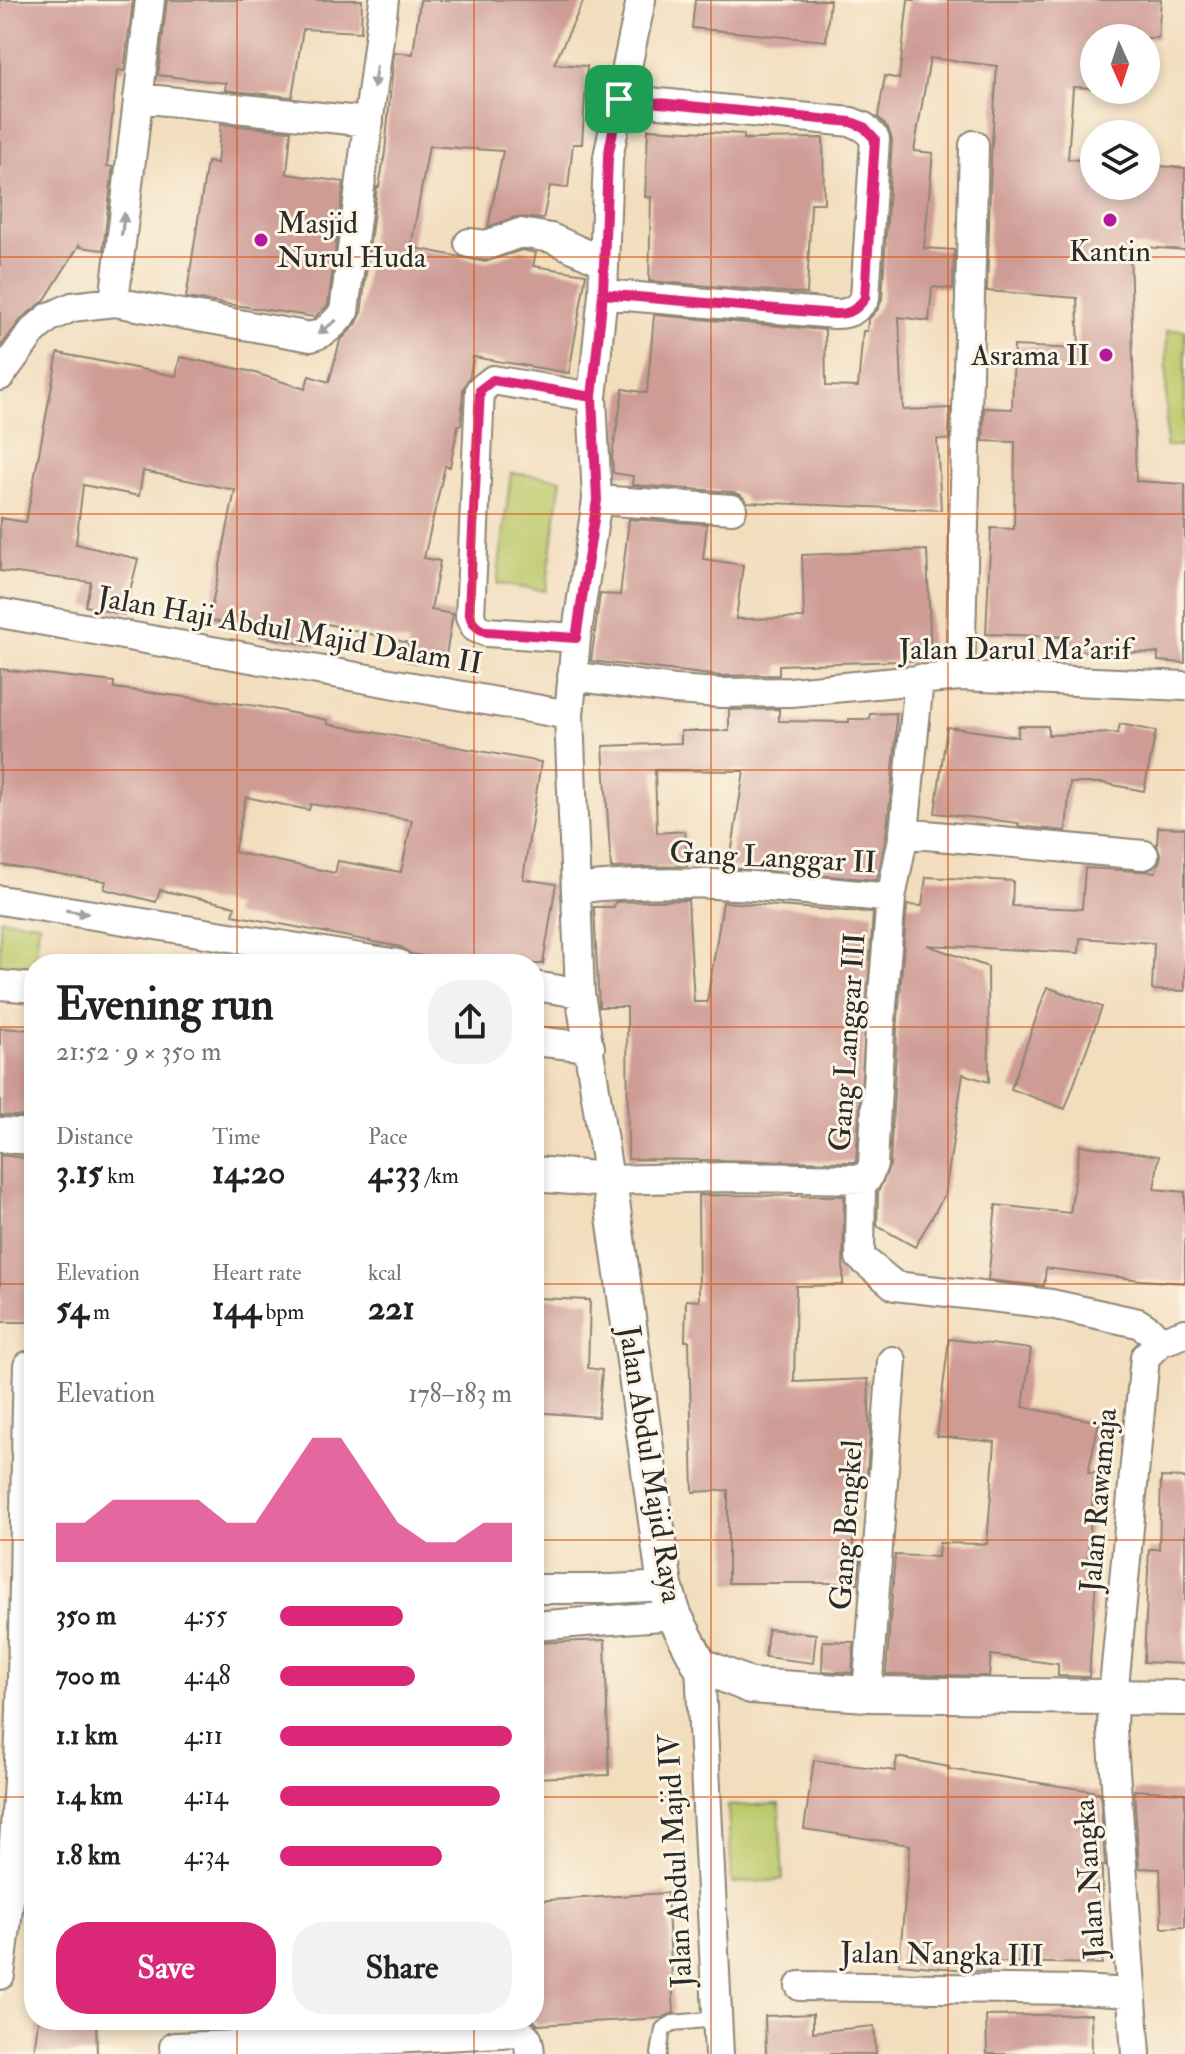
<!DOCTYPE html>
<html lang="en">
<head>
<meta charset="utf-8">
<style>
	body { margin:0; font-family:"IM FELL Double Pica",serif; background:#f2f2f2; color:#222; height:100vh; display:flex; flex-direction:column; font-size:30px; white-space:nowrap }
	* { box-sizing:border-box; margin:0 }
	p { font-size:26px; color:#767676 }
	.icon { flex:none; width:44px; height:44px; fill:none; stroke:currentColor; stroke-width:2; stroke-linecap:round; stroke-linejoin:round }
	.map { position:relative; flex:1; overflow:hidden }
	.panel { position:absolute; left:24px; top:954px; width:520px; height:1076px; display:flex; flex-direction:column; background:#fff; border-radius:32px; box-shadow:0 4px 12px #0003 }
	.panel>* { flex:none }
	.needle { width:52px; rotate:177deg }
	.buttons { position:absolute; left:1080px; top:24px; display:grid; gap:16px }
	.buttons a { display:grid; place-items:center; width:80px; height:80px; border-radius:50%; background:#fff; box-shadow:0 4px 12px #0003; font-size:40px }
	.pin { position:absolute; display:grid; place-items:center; width:68px; height:68px; color:#fff; margin:-34px; border-radius:16px; box-shadow:0 4px 12px #0006 }
	.round { display:grid; place-items:center; flex:none; width:84px; height:84px; border-radius:32px; background:#f2f2f2 }
	.headline { display:flex; align-items:center; justify-content:space-between; height:136px; padding:0 32px }
	h1 { font-size:44px; font-weight:800; line-height:60px }
	.stats { display:grid; grid-template-columns:repeat(3,1fr); gap:12px; height:136px; padding:8px 32px }
	.stats div { display:grid; align-content:center }
	.stats b { font-size:34px; font-weight:800 }
	.stats small { font-size:22px; font-weight:400 }
	.stats p { font-size:22px }
	.chart { height:224px; padding:16px 32px }
	.chart p { display:flex; justify-content:space-between }
	.chart svg { width:100%; height:144px; margin-top:8px; fill:#db2777; opacity:.7 }
	.button { display:flex; gap:16px; margin-top:auto; padding:16px 32px }
	.button a { flex:1; height:92px; border-radius:32px; background:#db2777; color:#fff; font-size:32px; font-weight:800; line-height:92px; text-align:center }
	.button a+a { background:#f2f2f2; color:#222 }
	ul { padding:0 32px; list-style:none; font-size:26px }
	li { display:grid; grid-template-columns:128px 96px 1fr; align-items:center; height:60px }
	li i { height:20px; border-radius:10px; background:#db2777 }
	.map>svg:first-child { display:block }
	.green { fill:#bbc96b; stroke:#737a4b; stroke-width:2 }
	.building { fill:#ce9b95; fill-rule:evenodd }
	.lines { fill:none; stroke-linecap:round; stroke-linejoin:round }
	.service-casing { stroke:#8e8474; stroke-width:18 }
	.minor-casing { stroke:#8e8474; stroke-width:32 }
	.tertiary-casing { stroke:#8e8474; stroke-width:38 }
	.service { stroke:#fff; stroke-width:14 }
	.minor { stroke:#fff; stroke-width:28 }
	.tertiary { stroke:#fff; stroke-width:34 }
	.oneway { fill:#a0a0a0 }
	.route-casing { stroke:#fff; stroke-width:16 }
	.route { stroke:#db2777; stroke-width:10 }
	.grid { fill:none; stroke:#d5540f; stroke-width:2; stroke-opacity:0.55 }
	.poi-dot { fill:#b5179e; stroke:#fcf5e5; stroke-width:3 }
	.labels { text-anchor:middle; stroke-width:6; stroke-linejoin:round; paint-order:stroke }
	.poi-label { font-size:30px; fill:#2b2b2b; stroke:#fcf5e5; text-anchor:start }
	.street-label { font-size:30px; fill:#2b2b2b; stroke:#fcf5e5 }
</style>
</head>
<body>
<div class="map">
<svg width="1185" height="2054" viewBox="0 0 1185 2054">
	<rect width="100%" height="100%" fill="#fcf5e5"/>
	<filter id="ink" filterUnits="userSpaceOnUse"><feTurbulence type="fractalNoise" baseFrequency=".0125" numOctaves="2"/><feDisplacementMap in="SourceGraphic" scale="16" xChannelSelector="R" yChannelSelector="G"/><feConvolveMatrix kernelMatrix="1 2 1 2 8 2 1 2 1" color-interpolation-filters="sRGB"/></filter>
	<filter id="wash" filterUnits="userSpaceOnUse"><feTurbulence type="fractalNoise" baseFrequency=".006" numOctaves="4" result="noise"/><feDisplacementMap in="SourceGraphic" scale="32" xChannelSelector="R" yChannelSelector="G"/><feGaussianBlur stdDeviation="1.8" result="paint"/><feColorMatrix in="noise" values="0 0 0 0 0 0 0 0 0 0 0 0 0 0 0 0 0 1.4 0 .05"/><feComposite in="paint" operator="in"/></filter>
	<g filter="url(#wash)">
		<rect width="100%" height="100%" fill="#f2ddbd"/>
		<!-- green -->
		<path class="green" d="M1167,330H1185V446H1166Z
			M511,473L561,479L546,591L497,584Z
			M0,919L39,923L34,976L0,973Z
			M779,1804L783,1880L732,1883L728,1806Z"/>
		<g id="blocks">
			<!-- building -->
			<path class="building" d="M0,0H133L124,71L117,70L107,166L113,167L103,250L79,247L80,244L44,301L22,318L0,347Z
				M167,0H362L361,32L303,29L292,97L225,90L226,83L158,75Z
				M420,0H584L554,64L587,66L582,144H573L568,188L550,186L543,219L515,217L488,227L503,151L429,146L411,247L485,262L522,250L536,253L533,266L586,274L569,373L473,357L470,376L463,389L461,425H458L450,467L445,466L424,558L440,561L431,610L453,614L444,667L405,661L409,643L323,623L318,647L260,636L261,631L209,620L235,490L143,471L139,496L83,485L76,544L138,559L124,615L85,606L91,582L0,571V518L26,522L58,353L176,376L180,357L249,371L305,389L309,376L329,382L340,341L357,323L361,314L377,187H379L385,152L394,52L413,54Z
				M695,0H830L826,41L692,28Z
				M908,0H1161L1158,38H1094V88L1073,87L1068,159L1094,161V186H1146V165L1185,168V250L1130,246L1136,481L1185,484V663L1158,661V653L1068,651V637L986,634L991,528L1014,529L1015,442L983,441L984,408L1012,409L1014,346L1079,349L1077,298L987,291L991,158L997,66L930,58L914,151L933,153L924,248L954,250L953,289L932,287L929,321L899,317L903,410L950,408L949,440L937,439L941,510L747,502L741,495L733,492L632,485L633,476L613,473L612,456L623,389L647,393L654,315L825,330L826,386L858,387L863,331H867L868,320L878,309L882,299L892,140L888,128L878,117L885,76L899,79Z
				M221,124L291,131L287,174L344,182L328,305L315,317L186,298L207,162L217,164Z
				M648,129L744,134V139L823,138L824,203H811L807,294L649,281L651,197H645Z
				M629,519L707,524L703,559L743,565L736,619L804,618L802,555L927,550L931,660L779,665V675L720,676L591,661L600,594L620,595Z
				M0,669L114,682V688L257,706L328,720L327,724L541,762L523,879L556,884L543,964H478L411,954L401,947L233,915L235,906L160,890L156,902L104,889L106,881L0,865ZM246,797L309,810L311,804L412,820L401,872L338,861L335,873L234,852Z
				M779,709V721L849,722V719H870V714L896,713V739L887,830L877,880L729,868L744,771L655,770L657,833L685,831L687,866L611,868L603,746L681,743V731H729V710Z
				M1120,724L1156,731L1144,791L1103,783H1070L1066,831L1018,826L1019,823L935,813L947,727L1018,737V726H1048V735L1118,733Z
				M1158,827L1185,828V991L1152,990L1154,943L1080,938L1079,953L927,945L988,967L989,1082L963,1074L945,1194L915,1247L877,1226L878,1192L890,1165L897,1031L907,905L922,906L926,877L1013,881L1012,906L1082,909L1085,868L1156,872L1161,856L1157,845Z
				M688,900L694,1002H707L723,902L873,913L856,1162L628,1159L627,1007H599L594,907H614L615,902Z
				M1047,987L1102,1007L1065,1109L1011,1089Z
				M0,1028L34,1030L28,1117L0,1115Z
				M1080,1145L1159,1156L1154,1189L1185,1192V1283L1141,1280L1046,1268L1044,1286L988,1280L996,1205L1070,1213Z
				M0,1155L34,1159V1322H0Z
				M698,1195L844,1196L843,1285L796,1286L794,1382L868,1379L870,1432L866,1486L854,1487L853,1552L861,1553L858,1583H728V1490L693,1492L689,1341H685L686,1300L699,1301Z
				M534,1298L590,1300L588,1368L602,1370L598,1417L534,1412Z
				M949,1339L1031,1349L1023,1407L1099,1422L1088,1473H1095L1087,1563L1097,1564L1089,1677L1058,1676V1664L991,1655L989,1676L886,1674L895,1555L938,1557L939,1543L987,1544L995,1442L937,1436Z
				M1161,1477L1185,1478V1664L1144,1662L1149,1549H1159Z
				M768,1629L816,1634L813,1663L765,1657Z
				M605,1640L609,1775L534,1778V1643Z
				M823,1641L854,1642L852,1673L822,1671Z
				M897,1757L949,1767L948,1769L1100,1792L1105,1866H1102V1964L990,1962L989,1972L899,1964L910,1845L804,1829L814,1760L895,1771Z
				M1134,1790L1185,1793V1927L1162,1928L1160,1869L1139,1868Z
				M667,1893L674,2013L662,2018L538,2025L534,2021V1901Z
				M813,2014V2032L874,2026L876,2054H766L765,2016Z
				M1091,2014L1092,2054H987L986,2016Z
				M38,2020H96L97,2054H34Z"/>
		</g>
	</g>
	<g filter="url(#ink)">
		<use href="#blocks" fill-opacity="0" stroke="#8e8474" stroke-width="2"/>
		<g class="lines">
			<defs>
				<path id="service" d="M659,2054L663,2029L673,2023L717,2019"/>
				<path id="minor" d="M641,0L608,157L603,294L592,397L597,500L576,638L569,715L580,993L609,1180L727,1177L867,1179L873,1164L880,1030L891,898
					M138,98L369,122
					M469,243L487,245L520,233L551,238L604,262
					M603,294L835,314C850,314 856,310 865,298L875,139L864,127L851,122L619,99
					M114,302L150,0
					M0,376L33,331L48,318L72,307L114,302L311,337C326,333 334,324 344,312L384,0
					M597,500L732,509
					M0,613L569,715
					M576,638L487,632L476,628L470,617L480,390L493,380L592,397
					M572,676L675,690L720,693L791,692L960,676L1185,686
					M960,676L974,145
					M904,833L1144,855
					M576,889C676,876 791,888 891,898L904,833L919,679
					M0,900L398,964
					M0,985L34,988
					M534,986L580,993
					M534,1041L590,1047
					M861,1180L860,1257L895,1286L1051,1304L1138,1323L1149,1330L1160,1342
					M534,1589H613L665,1586
					M534,1626L674,1615
					M700,1665L719,2054
					M867,1694L892,1361
					M0,1975C28,1774 22,1569 28,1366
					M800,1986L1078,1990L1131,1993
					M174,2047L339,2042L517,2032C529,2035 529,2042 530,2054
					M1136,2054L1112,1730L1113,1698L1145,1357L1160,1342L1185,1333"/>
				<path id="tertiary" d="M0,1135L34,1137
					M534,1174L609,1180L665,1586L674,1615L700,1665L751,1686L867,1694L1185,1698"/>
			</defs>
			<!-- service casing -->
			<use href="#service" class="service-casing"/>
			<!-- minor casing -->
			<use href="#minor" class="minor-casing"/>
			<!-- tertiary casing -->
			<use href="#tertiary" class="tertiary-casing"/>
			<!-- service -->
			<use href="#service" class="service"/>
			<!-- minor -->
			<use href="#minor" class="minor"/>
			<!-- tertiary -->
			<use href="#tertiary" class="tertiary"/>
		</g>
		<!-- one-way arrows -->
		<defs><path id="oneway-solid" d="M-6-.8H1V-3.2L6.5 0L1 3.2V.8H-6Z" transform="scale(2)"/></defs>
		<g class="oneway">
			<use href="#oneway-solid" transform="translate(375 77) rotate(97)"/>
			<use href="#oneway-solid" transform="translate(123 224) rotate(-83)"/>
			<use href="#oneway-solid" transform="translate(327 327) rotate(144)"/>
			<use href="#oneway-solid" transform="translate(77 912) rotate(9)"/>
		</g>
	</g>
	<g class="lines" filter="url(#ink)">
		<defs>
			<path id="route" d="M619,99L608,157L603,294L592,397L597,500L576,638L487,632C475,628 471,623 469,610L480,390L493,380L592,397L603,294L835,314C850,314 856,310 865,298L875,139L864,127L851,122L619,99"/>
		</defs>
		<!-- route casing -->
		<use href="#route" class="route-casing"/>
		<!-- route -->
		<use href="#route" class="route"/>
	</g>
	<!-- grid -->
	<path class="grid" d="M237,0V964M474,0V964M711,0V2054M948,0V2054M0,257H1185M0,514H1185M0,770H1185M0,1027H34M534,1027H1185M0,1284H34M534,1284H1185M0,1540H34M534,1540H1185M0,1797H34M534,1797H1185M237,2020V2054M474,2020V2054"/>
	<!-- markers -->
	<g class="poi-dot">
		<circle cx="1110" cy="220" r="8"/>
		<circle cx="261" cy="240" r="8"/>
		<circle cx="1106" cy="355" r="8"/>
	</g>
	<g class="labels">
		<!-- poi labels -->
		<g class="poi-label">
			<text x="277" y="233">Masjid<tspan x="277" dy="34">Nurul Huda</tspan></text>
			<text x="1110" y="261" text-anchor="middle">Kantin</text>
			<text x="1090" y="365" text-anchor="end">Asrama II</text>
		</g>
		<!-- street labels -->
		<g class="street-label">
			<text transform="translate(290 630) rotate(10)" y="10">Jalan Haji Abdul Majid Dalam II</text>
			<text x="1015" y="659">Jalan Darul Ma'arif</text>
			<text transform="translate(773 857) rotate(3)" y="10">Gang Langgar II</text>
			<text transform="translate(847 1042) rotate(-86)" y="10">Gang Langgar III</text>
			<text transform="translate(651 1464) rotate(81)" y="10">Jalan Abdul Majid Raya</text>
			<text transform="translate(1098 1500) rotate(-85)" y="10">Jalan Rawamaja</text>
			<text transform="translate(846 1525) rotate(-86)" y="10">Gang Bengkel</text>
			<text transform="translate(675 1861) rotate(-93)" y="10">Jalan Abdul Majid IV</text>
			<text transform="translate(1089 1879) rotate(-94)" y="10">Jalan Nangka</text>
			<text transform="translate(942 1954) rotate(1)" y="10">Jalan Nangka III</text>
		</g>
	</g>
</svg>
<div class="buttons">
<a><svg class="needle" viewBox="-14 -14 28 28"><path d="M0-13l5 13h-10z" fill="#e53935"/><path d="M0 13l5-13h-10z" fill="#767676"/></svg></a>
<a><svg class="icon" aria-label="layers" viewBox="0 0 24 24"><path d="M12 4l9 5-9 5-9-5zM3 14l9 5 9-5"/></svg></a>
</div>
<div class="pin" style="left:619px;top:99px;background:#1e9e55"><svg class="icon" aria-label="arrive" viewBox="0 0 24 24"><path d="M6 21V4h12l-3 4 3 4H6"/></svg></div>
<section class="panel">
<div class="headline"><div><h1>Evening run</h1><p>21:52 · 9 × 350 m</p></div><a class="round"><svg class="icon" aria-label="share" viewBox="0 0 24 24"><path d="M12 15V3M7 8l5-5 5 5M5 13v7h14v-7"/></svg></a></div>
<div class="stats">
<div><p>Distance</p><b>3.15<small> km</small></b></div>
<div><p>Time</p><b>14:20</b></div>
<div><p>Pace</p><b>4:33<small> /km</small></b></div>
</div>
<div class="stats">
<div><p>Elevation</p><b>54<small> m</small></b></div>
<div><p>Heart rate</p><b>144<small> bpm</small></b></div>
<div><p>kcal</p><b>221</b></div>
</div>
<div class="chart"><p><span>Elevation</span>178–183 m</p>
<svg viewBox="0 0 160 44" preserveAspectRatio="none"><path d="M0 44V32L10 32L20 25L30 25L40 25L50 25L60 32L70 32L80 19L90 6L100 6L110 19L120 32L130 38L140 38L150 32L160 32V44z"/></svg>
</div>
<ul>
<li><b>350 m</b>4:55<i style="width:53%"></i></li>
<li><b>700 m</b>4:48<i style="width:58%"></i></li>
<li><b>1.1 km</b>4:11<i style="width:100%"></i></li>
<li><b>1.4 km</b>4:14<i style="width:95%"></i></li>
<li><b>1.8 km</b>4:34<i style="width:70%"></i></li>
</ul>
<div class="button"><a>Save</a><a>Share</a></div>
</section>
</div>
</body>
</html>
